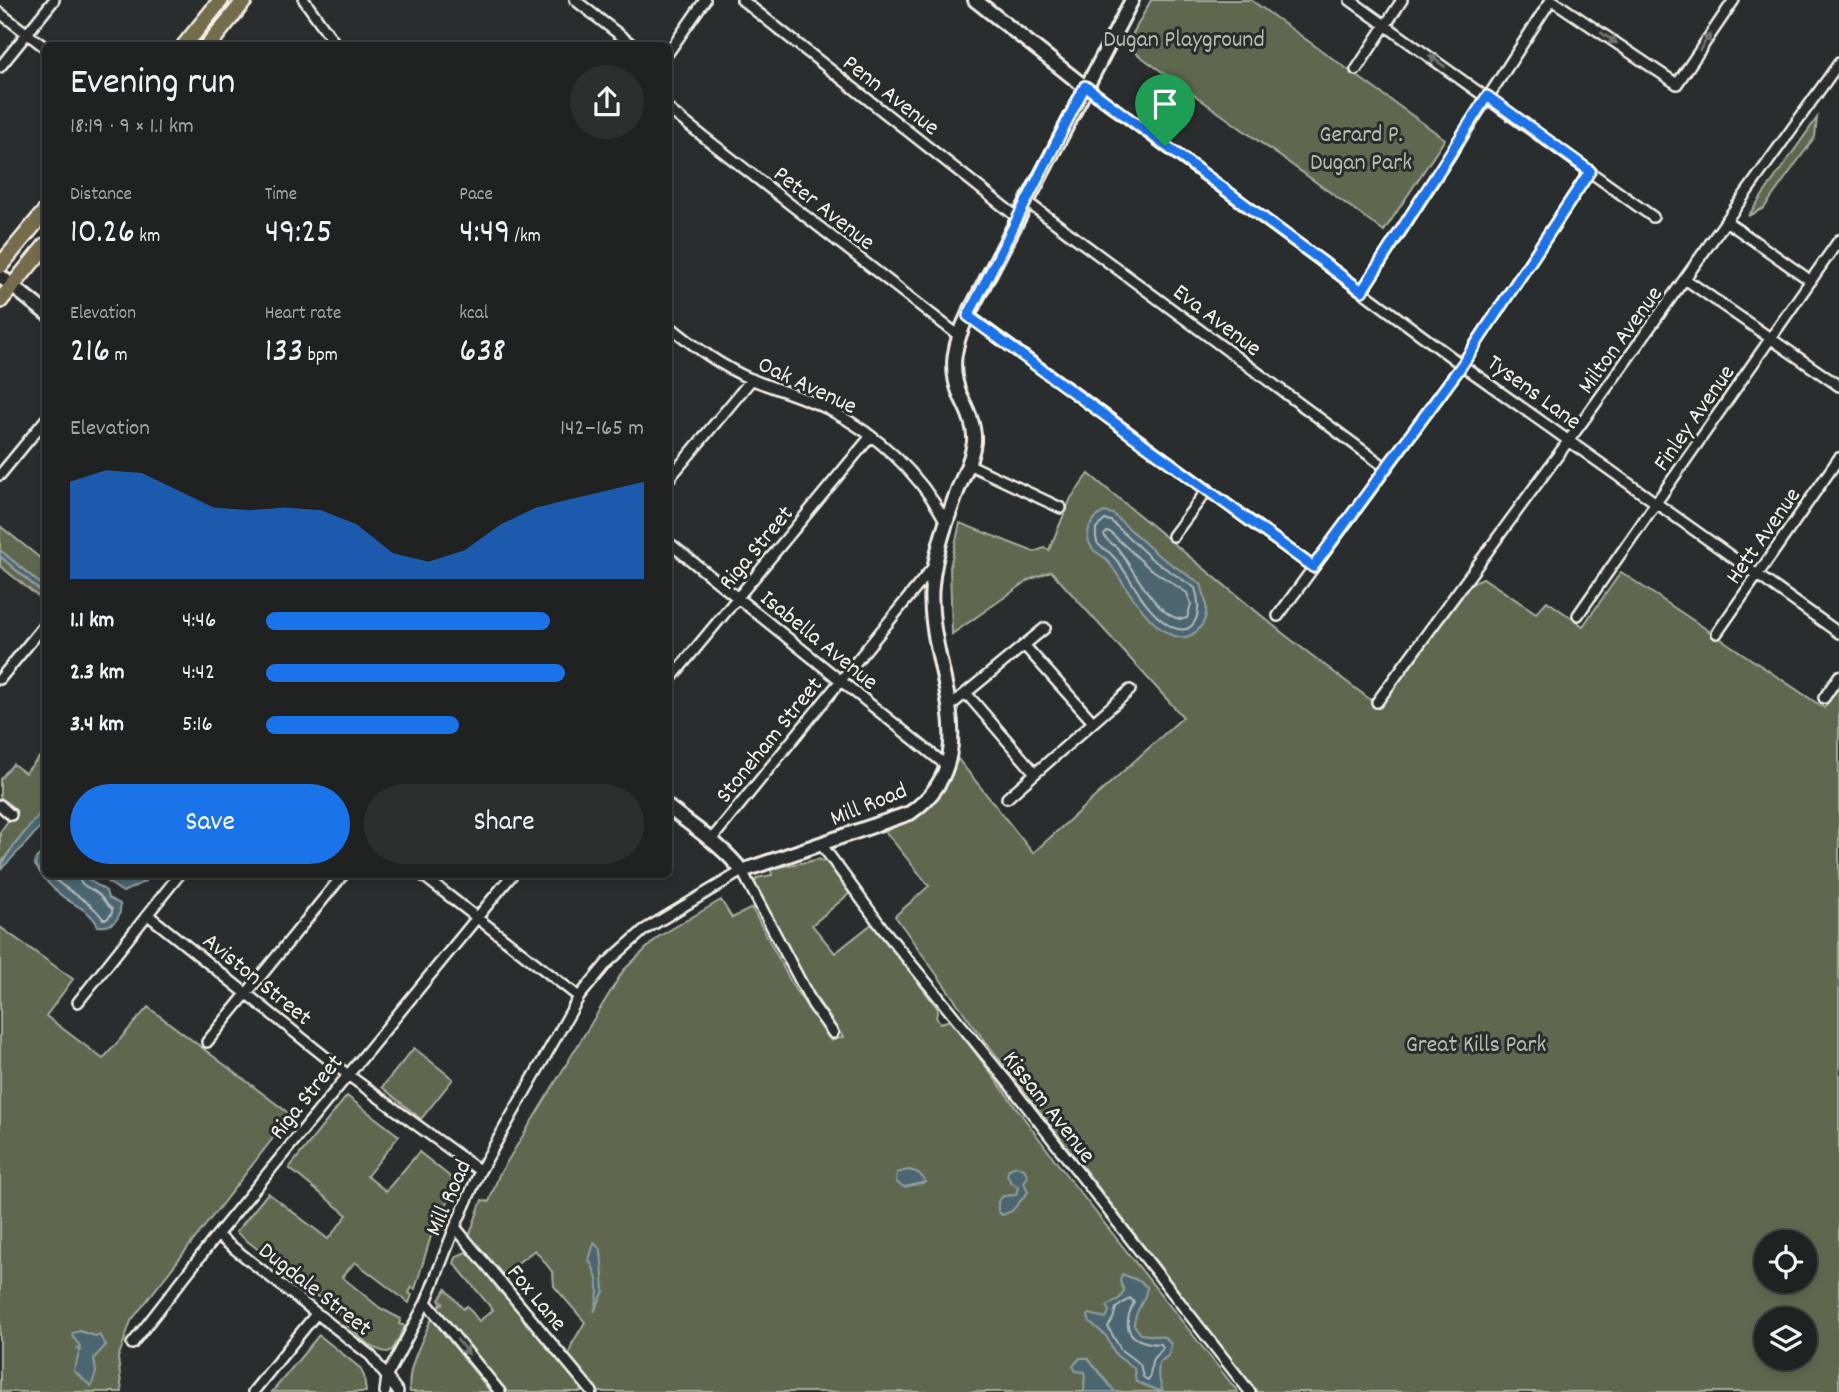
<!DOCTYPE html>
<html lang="en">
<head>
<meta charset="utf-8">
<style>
	body { margin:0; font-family:Dekko,sans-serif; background:#2d2f2f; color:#f1f3f6; height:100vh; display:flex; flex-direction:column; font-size:26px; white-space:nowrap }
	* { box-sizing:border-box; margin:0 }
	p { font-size:23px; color:#a2a4a5 }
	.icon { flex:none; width:38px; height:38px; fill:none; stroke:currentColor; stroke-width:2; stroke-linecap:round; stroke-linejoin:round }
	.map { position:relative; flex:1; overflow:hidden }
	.drawer { position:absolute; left:42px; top:42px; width:630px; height:836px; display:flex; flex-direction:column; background:#202222; border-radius:10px; box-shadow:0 4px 10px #0003,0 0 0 2px #3d3f40 }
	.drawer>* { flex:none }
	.controls { position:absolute; left:1754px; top:1230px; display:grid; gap:14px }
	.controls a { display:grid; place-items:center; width:63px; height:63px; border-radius:50%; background:#202222; box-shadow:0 4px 10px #0003,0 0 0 2px #3d3f40; font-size:35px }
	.pin { position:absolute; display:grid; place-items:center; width:60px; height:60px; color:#fff; margin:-72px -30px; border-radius:50% 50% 50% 0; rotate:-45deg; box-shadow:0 0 7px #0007 }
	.pin .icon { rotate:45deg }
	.round { display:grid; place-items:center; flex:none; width:74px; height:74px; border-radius:37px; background:#2d2f2f }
	.summary { display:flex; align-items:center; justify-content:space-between; height:119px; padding:0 28px }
	h1 { font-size:38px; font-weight:600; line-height:52px }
	.stats { display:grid; grid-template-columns:repeat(3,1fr); gap:10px; height:119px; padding:7px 28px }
	.stats div { display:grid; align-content:center }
	.stats b { font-size:35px; font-weight:600 }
	.stats small { font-size:19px; font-weight:400 }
	.stats p { font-size:19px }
	.chart { height:196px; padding:14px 28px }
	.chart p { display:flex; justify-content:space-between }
	.chart svg { width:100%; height:126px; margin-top:7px; fill:#1a73e8; opacity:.7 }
	.action { display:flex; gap:14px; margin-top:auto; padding:14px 28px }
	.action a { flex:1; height:80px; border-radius:42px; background:#1a73e8; color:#fff; font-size:28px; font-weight:600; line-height:80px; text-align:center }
	.action a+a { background:#2d2f2f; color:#f1f3f6 }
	ul { padding:0 28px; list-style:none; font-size:23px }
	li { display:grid; grid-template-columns:112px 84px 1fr; align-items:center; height:52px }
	li i { height:18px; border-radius:9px; background:#1a73e8 }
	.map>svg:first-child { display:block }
	.green { fill:#5e684f; stroke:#a9ac9c; stroke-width:2; fill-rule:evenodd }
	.water { fill:#4c6670; stroke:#8f9ea0; stroke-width:2 }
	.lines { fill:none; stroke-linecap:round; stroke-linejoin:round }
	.shore { stroke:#b1b9b8; stroke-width:2 }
	.street-casing { stroke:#f4f1e8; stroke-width:14 }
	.secondary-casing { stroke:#f4f1e8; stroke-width:18 }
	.primary-casing { stroke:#f4f1e8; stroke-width:19 }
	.street { stroke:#2a2d2e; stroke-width:9 }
	.secondary { stroke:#2a2d2e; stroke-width:12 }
	.primary { stroke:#746c4b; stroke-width:14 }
	.oneway { fill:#71726f }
	.route-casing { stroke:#fff; stroke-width:14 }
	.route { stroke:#1a73e8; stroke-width:9 }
	.labels { text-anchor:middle; stroke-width:6; stroke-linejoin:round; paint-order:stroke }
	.park-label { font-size:24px; fill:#b8baab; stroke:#2a2d2e }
	.street-label { font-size:24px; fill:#f4f1e8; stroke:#2a2d2e }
</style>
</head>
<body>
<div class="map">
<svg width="1839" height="1392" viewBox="0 0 1839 1392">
	<rect width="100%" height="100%" fill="#2a2d2e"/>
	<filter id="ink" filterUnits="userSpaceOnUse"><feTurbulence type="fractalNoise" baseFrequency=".0143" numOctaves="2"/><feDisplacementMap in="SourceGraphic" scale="14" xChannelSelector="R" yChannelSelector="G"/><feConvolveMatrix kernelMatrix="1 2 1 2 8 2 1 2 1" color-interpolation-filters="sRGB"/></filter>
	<g filter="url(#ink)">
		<!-- green -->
		<path class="green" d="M1151,0H1251L1445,139L1384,231L1126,46Z
			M1817,118L1815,137L1764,208L1748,216Z
			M1089,474L1285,635L1380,707L1472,583L1483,578L1536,613L1547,601L1583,626L1621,572L1824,708L1839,687V1392H1257L972,1024L895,916L929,886L885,831C933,814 936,803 958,759L1033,853L1183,717L1051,571L1029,580L952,634L950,567L960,523L1034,552L1044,548L1049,550L1071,498ZM1766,1242H1804V1281H1766ZM1766,1320H1804V1358H1766Z
			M0,526L45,562V588L0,550Z
			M0,556L45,595V602L0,566Z
			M45,751V807L0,864V832L16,810L0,797V779L13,764L25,773Z
			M818,859L828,863L850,893L812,925L835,953L873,923L938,1009L936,1017L940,1023L951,1020L1067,1176L1238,1392H597L568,1357L572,1344L585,1322L554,1286L553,1273L535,1250L500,1276L468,1239L482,1200L489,1202L499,1175L623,971L658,937L721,900L732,918L752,908L794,988L831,1041L843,1037L801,975L754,884L757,878L772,875L771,870C787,864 803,864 818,859Z
			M0,927L73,979L46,1016L103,1059L148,1007L291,1115L131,1321L118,1358L122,1392H0Z
			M414,1048L453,1079L421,1119L382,1087Z
			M347,1096L399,1136L367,1176L386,1191L419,1152L458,1183L432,1233L415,1289L412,1287L409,1293L412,1295L409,1303L355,1262L342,1277L380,1308L401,1319L399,1324L405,1326L393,1349L388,1352C371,1352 355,1331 342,1321L343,1317L236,1232L268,1193L328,1239L347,1215L289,1168Z
			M466,1252L477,1259L498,1290L518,1310L526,1324L537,1333L587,1392H506L438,1309L441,1303L444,1304L439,1300L446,1289L463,1309L467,1306L479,1321L493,1310L454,1263L457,1256Z
			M433,1320L491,1392H410C406,1368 422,1343 430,1321Z
			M319,1335L360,1368L364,1376L366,1392H272Z"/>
		<!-- water -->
		<path class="water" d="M1104,512L1113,514L1158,555L1201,584C1206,599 1211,617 1198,630C1168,660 1128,590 1115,571C1112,567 1109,562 1105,558C1101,554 1095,553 1092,548C1083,534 1090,519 1104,512Z
			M0,550L45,588V595L0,556Z
			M45,807C45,808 46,817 45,818C41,830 10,860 0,870C0,859 36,819 45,807Z
			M45,851L46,875H81L106,891L108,898L120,904C122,919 112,928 98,926C91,912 82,909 69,901C55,892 44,880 35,865L36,858Z
			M97,875H151L146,881L123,892Z
			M1016,1166L1024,1169L1028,1176L1024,1182L1028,1192L1012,1211L1002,1215L998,1211V1202L1003,1196L1016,1195L1018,1187L1011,1182L1007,1175L1009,1169Z
			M908,1170C917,1171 921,1174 926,1182L904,1187L896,1182L897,1173Z
			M594,1243L601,1250L604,1291L594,1312C600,1293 600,1278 589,1260Z
			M1122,1274L1139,1281L1147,1287C1146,1301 1134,1311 1134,1325L1141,1334L1165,1337L1171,1344L1169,1355L1159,1363L1158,1375L1163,1392L1136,1382L1134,1368L1116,1355L1106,1336L1090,1322L1088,1316L1090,1314L1106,1318L1109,1312L1107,1306L1120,1298L1124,1291L1120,1281Z
			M80,1331L95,1336L99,1335L106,1345L94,1358L96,1373L91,1386L74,1371L80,1350L77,1348L80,1346L72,1336L73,1333Z
			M1080,1358H1088L1115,1392H1084L1085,1372L1076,1371L1073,1366Z"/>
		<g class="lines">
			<!-- shore -->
			<path class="shore" d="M1105,520L1111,521L1153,560L1195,588C1204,613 1194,644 1164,622C1139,604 1132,575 1111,554C1107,550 1101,548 1098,544C1095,539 1096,533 1096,528Z
				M1107,532H1110L1148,567L1187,593L1191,604L1187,618C1162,627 1132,567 1119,550C1115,544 1107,543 1104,535Z
				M50,875C66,892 90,899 103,919H107L112,913V909C105,904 105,901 100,896C92,887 80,888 78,875
				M1130,1298L1134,1302C1120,1330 1130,1343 1161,1344L1163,1347C1161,1353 1156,1354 1153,1359C1150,1366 1152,1374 1148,1380L1143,1377L1140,1364L1121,1350L1108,1327L1113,1319L1116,1308Z"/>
			<defs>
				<path id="street" d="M304,0L337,46
					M575,0L634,46
					M742,0L1018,218
					M1350,0L1653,217
					M1552,0L1677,84L1734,0
					M0,13L46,48
					M668,53L705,0
					M0,67L54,0
					M1356,70L1402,0
					M1085,87L1462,365L1839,633
					M668,109L958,335
					M1027,202L1385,467
					M1726,221L1811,281
					M1685,279L1839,386
					M1362,291L1551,0
					M968,315L1313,567
					M668,325C695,347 722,367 753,380C778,390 804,397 828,409C878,435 919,473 946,522
					M968,464L1061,508
					M0,475L46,419
					M668,480L752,379
					M1173,536L1208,489
					M668,542L947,766
					M1578,615L1839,240
					M1278,616L1462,365L1590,171
					M1717,633L1839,458
					M1024,645L1093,722
					M0,679L46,623
					M668,682L871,436
					M966,693L1035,773
					M1824,698L1839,676
					M1377,702L1583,421L1839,63
					M950,706L1045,628
					M1007,798L1130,690
					M0,805L11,815
					M711,840L934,566
					M821,844L883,929L1010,1085L1250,1392
					M422,875L579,997
					M148,915L348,1075L480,1171
					M78,1002L179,875
					M207,1042L343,875
					M455,1227L592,1392
					M217,1235L371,1356L398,1392
					M426,1302L500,1392
					M132,1344L217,1235L512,875
					M253,1392L316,1314
					M385,1392L387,1376L426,1302L455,1227L480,1171L579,997L607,963L644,930L742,871L813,1005L833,1033"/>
				<path id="secondary" d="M975,0L1085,87
					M0,276L46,313
					M668,807C693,827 723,846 742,871L910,813C993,756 924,662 932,585C935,553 946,522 957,492C963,476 972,460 974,442C975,426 968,411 961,397C948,368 955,342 968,315L1132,0"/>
				<path id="primary" d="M184,46L221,0
					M208,46L245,0
					M0,266L46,210
					M0,301L46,245"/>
			</defs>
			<!-- street casing -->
			<use href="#street" class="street-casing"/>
			<!-- secondary casing -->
			<use href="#secondary" class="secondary-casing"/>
			<!-- primary casing -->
			<use href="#primary" class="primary-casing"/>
			<!-- street -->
			<use href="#street" class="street"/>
			<!-- secondary -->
			<use href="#secondary" class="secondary"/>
			<!-- primary -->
			<use href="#primary" class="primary"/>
		</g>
		<!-- one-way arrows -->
		<defs><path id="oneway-solid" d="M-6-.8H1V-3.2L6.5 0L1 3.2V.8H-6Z" transform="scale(1.75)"/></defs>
		<g class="oneway">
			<use href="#oneway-solid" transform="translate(1609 38) rotate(34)"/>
			<use href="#oneway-solid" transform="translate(1705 42) rotate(-56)"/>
			<use href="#oneway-solid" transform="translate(1437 61) rotate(-145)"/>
			<use href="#oneway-solid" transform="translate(463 1347) rotate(51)"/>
		</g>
	</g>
	<g class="lines" filter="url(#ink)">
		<defs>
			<path id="route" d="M1085,86L1362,291L1487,96L1590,171L1462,365L1313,567L968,316Z"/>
		</defs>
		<!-- route casing -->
		<use href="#route" class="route-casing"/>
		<!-- route -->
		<use href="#route" class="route"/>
	</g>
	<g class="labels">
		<!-- park labels -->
		<g class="park-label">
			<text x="1184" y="46">Dugan Playground</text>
			<text x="1361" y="141">Gerard P.<tspan x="1361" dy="28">Dugan Park</tspan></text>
			<text x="1476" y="1051">Great Kills Park</text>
		</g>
		<!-- street labels -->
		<g class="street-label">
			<text transform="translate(892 94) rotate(38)" y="8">Penn Avenue</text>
			<text transform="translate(825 207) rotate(38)" y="8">Peter Avenue</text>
			<text transform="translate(1218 319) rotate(37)" y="8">Eva Avenue</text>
			<text transform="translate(1619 339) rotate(-54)" y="8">Milton Avenue</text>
			<text transform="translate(808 384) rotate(25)" y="8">Oak Avenue</text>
			<text transform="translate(1535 391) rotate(36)" y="8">Tysens Lane</text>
			<text transform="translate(1693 417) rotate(-55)" y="8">Finley Avenue</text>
			<text transform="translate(1762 535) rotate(-55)" y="8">Hett Avenue</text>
			<text transform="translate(755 547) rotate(-50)" y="8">Riga Street</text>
			<text transform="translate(820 639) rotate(39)" y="8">Isabella Avenue</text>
			<text transform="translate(768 739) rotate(-51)" y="8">Stoneham Street</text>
			<text transform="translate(868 803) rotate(-22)" y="8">Mill Road</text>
			<text transform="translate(258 978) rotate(39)" y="8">Aviston Street</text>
			<text transform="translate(305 1096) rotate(-51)" y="8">Riga Street</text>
			<text transform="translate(1050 1106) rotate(52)" y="8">Kissam Avenue</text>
			<text transform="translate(447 1197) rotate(-66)" y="8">Mill Road</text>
			<text transform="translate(316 1288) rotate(38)" y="8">Dugdale Street</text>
			<text transform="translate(538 1297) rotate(50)" y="8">Fox Lane</text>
		</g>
	</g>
</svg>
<div class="controls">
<a><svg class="icon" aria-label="locate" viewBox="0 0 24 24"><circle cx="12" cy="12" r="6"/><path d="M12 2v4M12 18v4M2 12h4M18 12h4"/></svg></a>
<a><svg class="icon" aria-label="layers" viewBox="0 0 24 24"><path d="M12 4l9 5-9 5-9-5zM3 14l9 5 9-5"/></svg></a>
</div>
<div class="pin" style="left:1165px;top:146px;background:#1e9e55"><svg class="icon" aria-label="arrive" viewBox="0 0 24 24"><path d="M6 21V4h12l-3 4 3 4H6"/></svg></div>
<section class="drawer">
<div class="summary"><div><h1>Evening run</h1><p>18:19 · 9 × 1.1 km</p></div><a class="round"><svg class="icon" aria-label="share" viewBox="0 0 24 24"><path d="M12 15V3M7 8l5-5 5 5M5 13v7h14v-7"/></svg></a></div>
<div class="stats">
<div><p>Distance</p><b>10.26<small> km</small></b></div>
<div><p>Time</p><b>49:25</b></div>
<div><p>Pace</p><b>4:49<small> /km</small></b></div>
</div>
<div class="stats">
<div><p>Elevation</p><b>216<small> m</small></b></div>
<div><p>Heart rate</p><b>133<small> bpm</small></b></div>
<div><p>kcal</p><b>638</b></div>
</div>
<div class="chart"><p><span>Elevation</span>142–165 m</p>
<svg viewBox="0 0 160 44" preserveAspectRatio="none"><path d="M0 44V10L10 6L20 7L30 13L40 19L50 20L60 19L70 20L80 25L90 35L100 38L110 34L120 25L130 19L140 16L150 13L160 10V44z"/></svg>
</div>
<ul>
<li><b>1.1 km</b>4:46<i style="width:75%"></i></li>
<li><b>2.3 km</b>4:42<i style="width:79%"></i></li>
<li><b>3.4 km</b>5:16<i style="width:51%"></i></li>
</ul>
<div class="action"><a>Save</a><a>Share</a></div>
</section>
</div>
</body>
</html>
